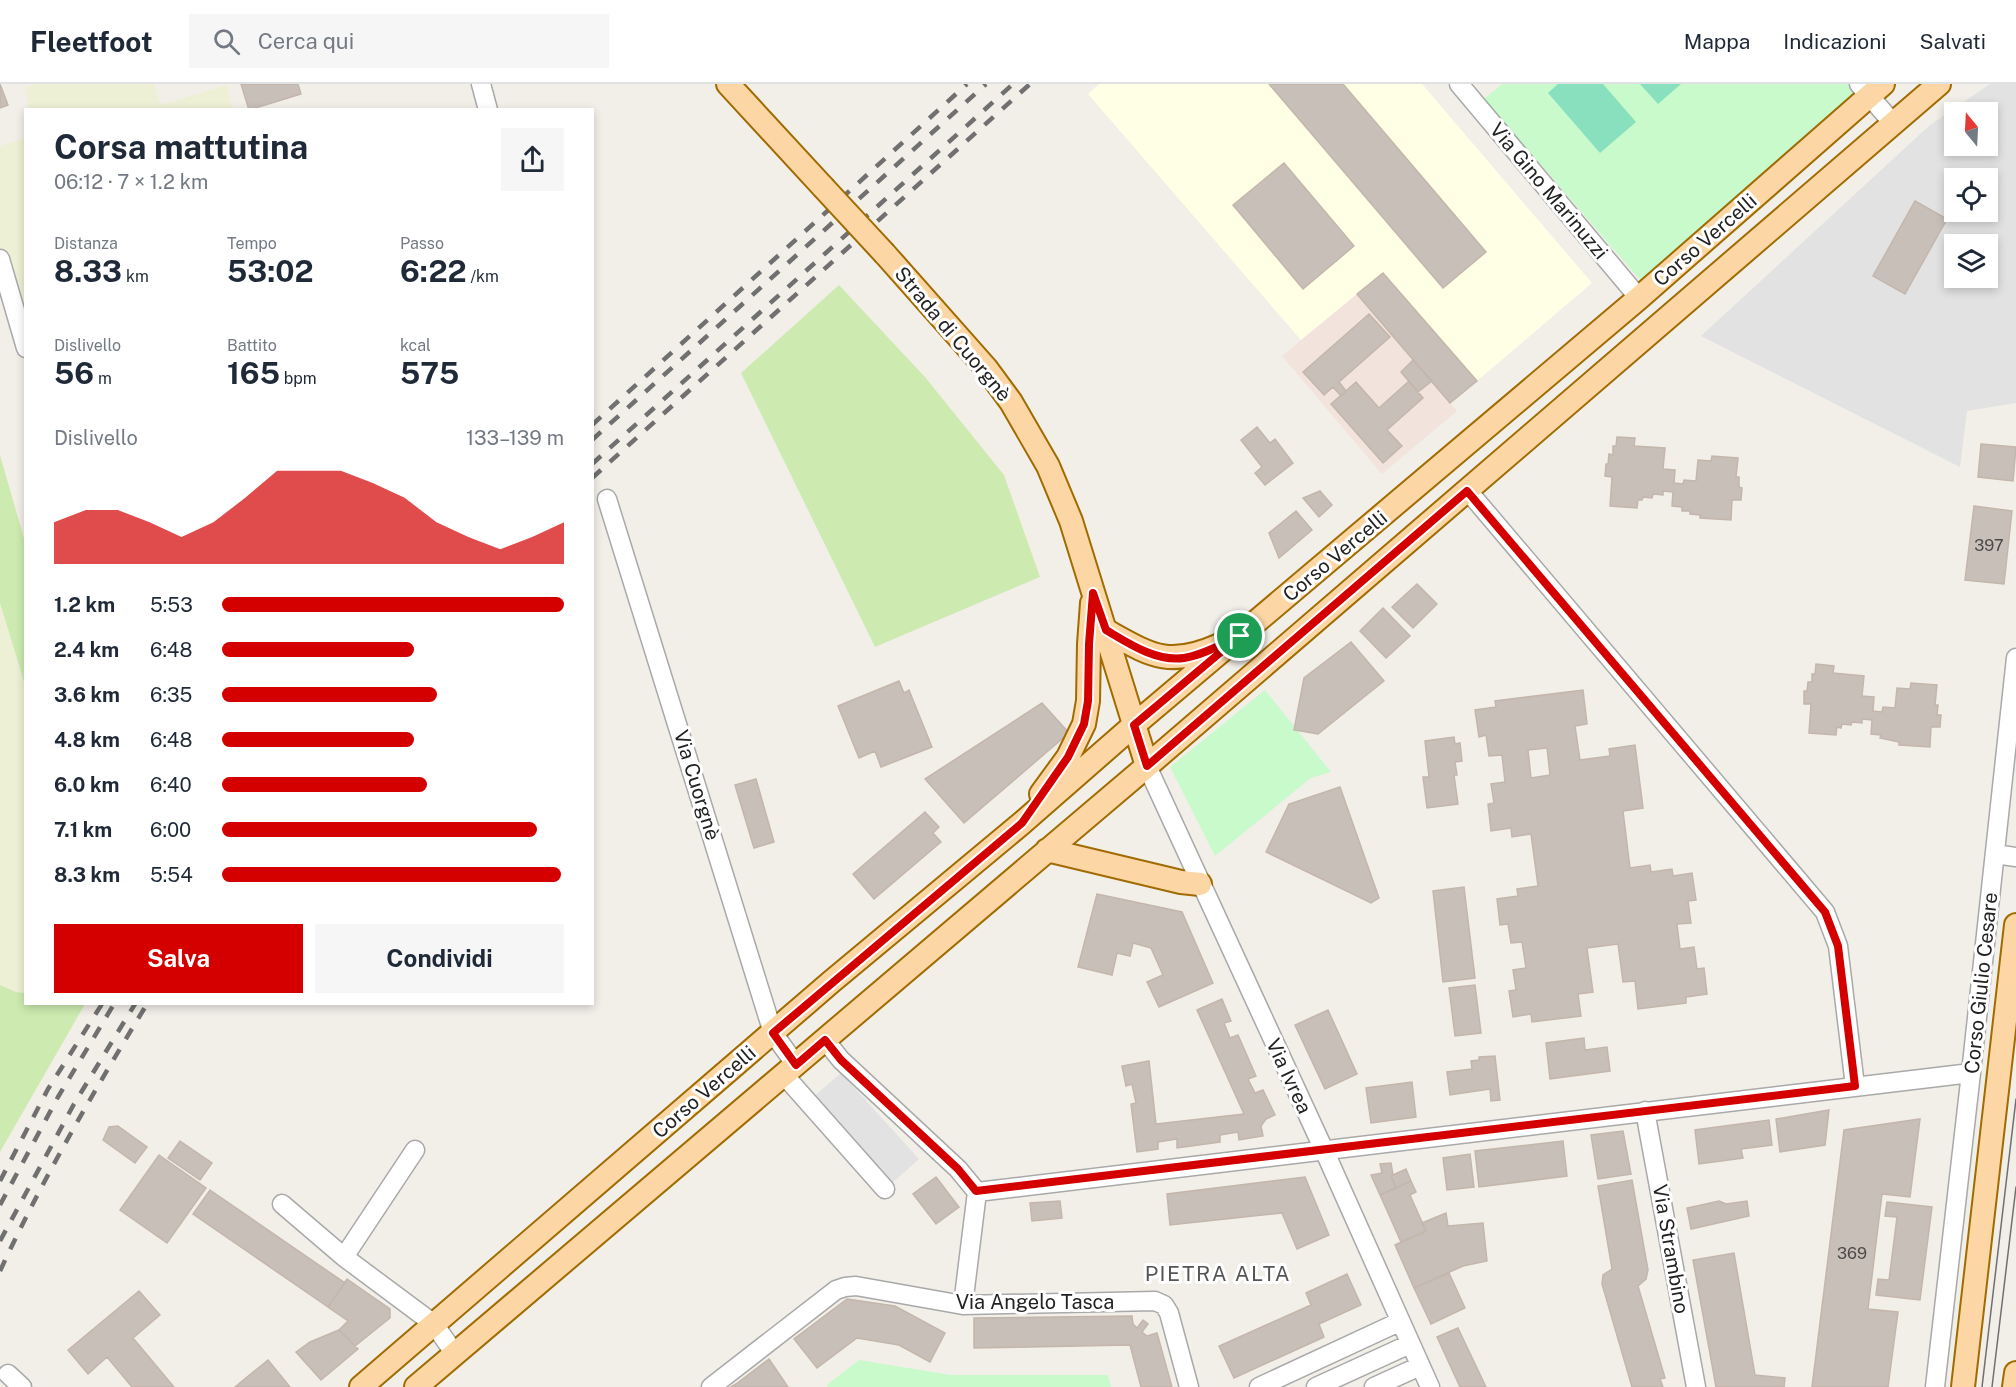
<!DOCTYPE html>
<html lang="it">
<head>
<meta charset="utf-8">
<style>
	body { margin:0; font-family:"Public Sans",sans-serif; background:#f6f6f7; color:#1f2937; height:100vh; display:flex; flex-direction:column; font-size:22px; white-space:nowrap }
	* { box-sizing:border-box; margin:0 }
	p { font-size:20px; color:#747a83 }
	.icon { flex:none; width:33px; height:33px; fill:none; stroke:currentColor; stroke-width:2; stroke-linecap:round; stroke-linejoin:round }
	.map { position:relative; flex:1; overflow:hidden }
	.drawer { position:absolute; left:24px; top:24px; width:570px; height:897px; display:flex; flex-direction:column; background:#fff; border-radius:0px; box-shadow:0 3px 9px #0003 }
	.drawer>* { flex:none }
	.needle { width:39px; rotate:342deg }
	.tools { position:absolute; left:1944px; top:18px; display:grid; gap:12px }
	.tools a { display:grid; place-items:center; width:54px; height:54px; border-radius:0px; background:#fff; box-shadow:0 3px 9px #0003; font-size:30px }
	.pin { position:absolute; display:grid; place-items:center; width:51px; height:51px; color:#fff; margin:-26px; border:3px solid #fff; border-radius:50%; box-shadow:0 2px 6px #0007 }
	.round { display:grid; place-items:center; flex:none; width:63px; height:63px; border-radius:0px; background:#f6f6f7 }
	.headline { display:flex; align-items:center; justify-content:space-between; height:102px; padding:0 30px }
	h1 { font-size:33px; font-weight:700; line-height:45px }
	.metrics { display:grid; grid-template-columns:repeat(3,1fr); gap:9px; height:102px; padding:6px 30px }
	.metrics div { display:grid; align-content:center }
	.metrics b { font-size:30px; font-weight:700 }
	.metrics small { font-size:16px; font-weight:400 }
	.metrics p { font-size:16px }
	.chart { height:168px; padding:12px 30px }
	.chart p { display:flex; justify-content:space-between }
	.chart svg { width:100%; height:108px; margin-top:6px; fill:#d40000; opacity:.7 }
	.primary-button { display:flex; gap:12px; margin-top:auto; padding:12px 30px }
	.primary-button a { flex:1; height:69px; border-radius:0px; background:#d40000; color:#fff; font-size:24px; font-weight:700; line-height:69px; text-align:center }
	.primary-button a+a { background:#f6f6f7; color:#1f2937 }
	ul { padding:0 30px; list-style:none; font-size:20px }
	li { display:grid; grid-template-columns:96px 72px 1fr; align-items:center; height:45px }
	li i { height:15px; border-radius:8px; background:#d40000 }
	header { display:flex; align-items:center; gap:36px; box-sizing:border-box; height:84px; padding:0 30px; background:#fff; border-bottom:2px solid #e0e1e3 }
	header strong { font-size:28px }
	nav { display:flex; gap:33px; margin-inline-start:auto; font-size:21px }
	.search { width:420px; height:54px; background:#f6f6f7; display:flex; align-items:center; gap:15px; box-sizing:border-box; padding:0 21px; border-radius:0px; color:#747a83; font-size:22px }
	.map>svg:first-child { display:block }
	.education { fill:#ffffe5 }
	.military { fill:#f3e3dd }
	.farmland { fill:#eef0d5 }
	.grass { fill:#cdebb0 }
	.park { fill:#c8facc }
	.pitch { fill:#88e0be }
	.parking { fill:#e2e2e2; fill-rule:evenodd }
	.building { fill:#c7bfb8; stroke:#c4b6ab; stroke-width:1.5; fill-rule:evenodd }
	.lines { fill:none; stroke-linecap:round; stroke-linejoin:round }
	.minor-casing { stroke:#a9a9a9; stroke-width:21 }
	.major-casing { stroke:#a06b00; stroke-width:26 }
	.minor { stroke:#fff; stroke-width:18 }
	.major { stroke:#fcd6a4; stroke-width:22 }
	.tram { stroke:#707070; stroke-width:1.5 }
	.rail { stroke:#707070; stroke-width:4.5; stroke-dasharray:12 12; stroke-linecap:butt }
	.major-bridge-casing { stroke:#a06b00; stroke-width:26; stroke-linecap:butt }
	.major-bridge { stroke:#fcd6a4; stroke-width:22 }
	.route-casing { stroke:#fff; stroke-width:12 }
	.route { stroke:#d40000; stroke-width:8 }
	.labels { text-anchor:middle; stroke-width:6; stroke-linejoin:round; paint-order:stroke }
	.number-label { font-size:16px; fill:#4b4948 }
	.street-label { font-size:20px; fill:#222; stroke:#fff }
	.neighbourhood-label { font-size:21px; letter-spacing:1.5px; fill:#555; stroke:#fff }
</style>
</head>
<body>
<header>
<strong>Fleetfoot</strong>
<div class="search"><svg class="icon" aria-label="search" viewBox="0 0 24 24"><circle cx="10" cy="10" r="6"/><path d="M15 15l6 6"/></svg>Cerca qui</div>
<nav><a>Mappa</a><a>Indicazioni</a><a>Salvati</a></nav>
</header>
<div class="map">
<svg width="2016" height="1303" viewBox="0 0 2016 1303">
	<rect width="100%" height="100%" fill="#f2efe9"/>
	<!-- education -->
	<path class="education" d="M1099,0H1422L1592,199L1477,297L1383,189L1301,256L1088,10Z"/>
	<!-- military -->
	<path class="military" d="M1357,210L1457,327L1382,390L1282,272Z"/>
	<!-- farmland -->
	<path class="farmland" d="M37,0H154L161,21L226,1L233,25H30L24,4Z
		M25,54V252L0,162V62Z
		M0,519L25,601V909L16,908L0,901Z"/>
	<!-- grass -->
	<path class="grass" d="M839,201L925,293L1004,391L1040,493L875,563L741,289Z
		M0,371L25,458V601L0,519Z
		M0,901L16,908L25,909L26,920H85L0,1068Z"/>
	<!-- park -->
	<path class="park" d="M1502,0H1850L1858,10L1641,197L1484,15Z
		M1265,606L1331,688L1311,694L1215,772L1170,683Z
		M859,1276L951,1291H1108L1111,1303H827L828,1300Z"/>
	<!-- pitch -->
	<path class="pitch" d="M1558,0H1603L1636,38L1600,69L1548,9Z
		M1640,0H1681L1658,20Z"/>
	<!-- parking -->
	<path class="parking" d="M1990,0H2016V319L1967,327L1960,383L1701,252L1930,41ZM1954,28H1988V62H1954ZM1954,94H1988V128H1954ZM1954,160H1988V194H1954Z
		M841,989L919,1075L889,1102L811,1015Z"/>
	<!-- building -->
	<path class="building" d="M0,0L8,21L0,24Z
		M241,0H298L301,10L249,26Z
		M1269,0H1343L1486,168L1443,204Z
		M1284,79L1354,162L1303,205L1233,121Z
		M1915,117L1947,135L1905,210L1873,192Z
		M1383,189L1477,297L1450,319L1357,210Z
		M1369,230L1390,253L1339,298L1346,307L1341,312L1333,303L1324,311L1303,288Z
		M1413,276L1432,297L1418,308L1401,288Z
		M1409,297L1423,314L1387,346L1402,362L1383,379L1331,320L1356,298L1379,324Z
		M1257,343L1270,359L1275,355L1293,379L1265,401L1255,389L1262,383L1241,356Z
		M1617,353L1635,354L1634,362L1665,364L1663,385L1675,386L1674,399L1683,400L1684,396L1696,397L1698,376L1711,377L1712,372L1738,374L1736,393H1739V403L1742,404L1741,416H1732L1731,436L1700,434V431L1690,430V427H1682V423L1672,422L1673,408L1663,407V411L1653,410L1652,414L1643,413L1642,416H1638L1637,424L1610,422L1612,393L1605,392L1606,380H1608L1609,370L1613,371V362H1616Z
		M1981,360L2016,363L2013,397L1978,393Z
		M1320,407L1332,421L1319,433L1303,414Z
		M1974,422L2012,427L2004,500L1965,496Z
		M1296,427L1312,446L1279,474L1269,449Z
		M1417,500L1437,520L1413,544L1392,523Z
		M1383,524L1410,552L1386,574L1360,547Z
		M1351,558L1384,597L1318,650L1294,646L1304,594Z
		M1816,580L1834,582L1833,589L1864,592L1862,612L1874,613L1873,627L1882,628L1883,623L1895,624L1897,604L1910,605L1911,599L1937,601L1935,621H1938L1937,631H1941L1940,643H1931L1930,663L1899,661V658L1880,654L1881,651L1871,650L1872,636L1862,635V639L1852,638L1851,641L1842,640L1841,644L1837,643L1836,651L1809,649L1811,620H1804V607H1807L1808,598H1812V590H1815Z
		M899,597L904,609L909,606L932,663L881,683L875,667L859,674L838,622Z
		M1583,606L1587,640L1575,642L1580,676L1610,672L1609,665L1635,661L1643,724L1623,727L1630,784L1650,781L1651,788L1672,785L1673,792L1692,789L1696,816L1688,817L1691,839L1677,840L1680,865L1694,863L1697,885L1704,884L1707,910L1686,913V919L1638,925L1635,897L1623,898L1618,860L1587,864L1593,908L1578,910L1581,932L1532,938L1531,930L1513,933L1509,907L1516,906L1513,886L1526,884L1522,858L1511,859L1508,840L1500,841L1497,815L1518,812L1517,805L1538,802L1531,750L1512,753L1511,744L1491,747L1488,720L1494,719L1491,700L1505,698L1502,671L1489,672L1486,651L1479,653L1475,626L1496,623L1495,617ZM1547,664L1550,691L1531,694L1528,666Z
		M1042,619L1069,649L964,739L925,695Z
		M1454,653L1455,660L1460,659L1462,677L1455,678L1457,691H1454L1458,720L1427,724L1423,693H1429L1425,657Z
		M756,695L774,758L754,764L735,701Z
		M1340,703L1379,814L1371,819L1266,768L1289,720Z
		M925,728L939,743L933,749L941,758L874,815L853,790Z
		M1464,803L1475,894L1443,898L1433,807Z
		M1097,810L1182,828L1213,899L1159,923L1147,898L1163,891L1151,864L1133,859L1130,872L1117,869L1112,891L1078,883Z
		M1475,901L1481,949L1455,952L1449,904Z
		M1222,915L1231,937L1224,939L1230,954L1238,951L1256,992L1248,995L1255,1009L1263,1006L1275,1031L1266,1035L1261,1042L1263,1052L1239,1056L1238,1048L1220,1051V1058L1177,1064V1055L1158,1058V1065L1137,1068L1131,1020L1136,1019L1132,1000L1126,1002L1122,982L1149,977L1156,1040L1244,1030L1197,926Z
		M1328,926L1357,990L1325,1005L1295,941Z
		M1584,954L1585,966L1607,963L1610,987L1550,995L1546,959Z
		M1495,972L1500,1016L1491,1017L1490,1005L1450,1011L1447,988L1472,985L1471,977L1479,976V973Z
		M1412,998L1416,1033L1371,1039L1366,1004Z
		M1829,1026L1825,1061L1780,1068L1776,1035Z
		M1920,1035L1910,1113L1882,1110L1868,1225L1898,1228L1888,1303H1812L1844,1046Z
		M1769,1036L1772,1061L1741,1065L1743,1074L1699,1080L1695,1046Z
		M118,1042L147,1063L135,1079L103,1056L109,1043Z
		M1623,1047L1631,1090L1598,1095L1591,1051Z
		M180,1057L212,1079L200,1096L168,1074Z
		M1563,1057L1567,1092L1479,1103L1475,1067Z
		M1470,1070L1474,1103L1447,1106L1443,1074Z
		M159,1071L206,1104L167,1159L120,1126Z
		M1391,1079L1393,1091L1391,1092L1396,1104L1380,1111L1371,1091L1382,1089L1380,1080Z
		M1406,1085L1411,1097L1396,1104L1391,1092Z
		M936,1093L959,1123L936,1140L913,1110Z
		M1305,1093L1329,1151L1297,1165L1282,1129L1170,1141L1167,1110Z
		M1632,1096L1648,1186L1646,1195L1638,1202L1665,1294L1660,1295L1663,1303H1632L1602,1200L1603,1191L1612,1185L1598,1102Z
		M1411,1097L1416,1108L1410,1111L1426,1147L1401,1158L1380,1111Z
		M210,1106L345,1199L328,1223L193,1130Z
		M1060,1117L1062,1134L1032,1137L1030,1119Z
		M1719,1117L1726,1120L1747,1117L1749,1132L1691,1145L1687,1124Z
		M1887,1118L1932,1123L1920,1216L1876,1211L1878,1195L1889,1196L1897,1133L1885,1132Z
		M1446,1129L1448,1142L1483,1139L1487,1177L1463,1182L1414,1204L1395,1161L1426,1147L1422,1139Z
		M1734,1169L1755,1291L1785,1294L1784,1303H1716L1693,1176Z
		M1449,1189L1465,1224L1431,1240L1414,1204Z
		M1347,1190L1361,1221L1319,1240L1324,1253L1234,1294L1219,1262L1311,1221L1306,1209Z
		M347,1195L390,1225V1234L355,1262L339,1246L348,1237L328,1223Z
		M139,1207L160,1231L133,1254L174,1303H132L107,1273L88,1290L68,1266Z
		M847,1215L895,1222L945,1249L930,1278L899,1261L857,1254L817,1284L794,1255Z
		M1132,1232L1133,1240L1137,1244L1143,1236L1148,1240L1142,1248L1147,1252L1157,1249L1172,1303H1141L1130,1261L974,1264V1234Z
		M1458,1244L1486,1303H1460L1437,1253Z
		M339,1246L358,1265L321,1296L296,1268L310,1258Z
		M769,1275L788,1303H731L736,1300Z
		M268,1276L290,1303H235Z"/>
	<g class="lines">
		<defs>
			<path id="minor" d="M481,0L488,26
				M1459,0L1639,214
				M1859,0L1892,38
				M0,175L26,264
				M1468,407L1825,828L1838,862L1855,1002
				M607,415L773,949L796,981
				M1147,682L1324,1066L1430,1303
				M1995,770L2016,773
				M825,956L841,976L958,1085L977,1108L1971,989
				M784,991L885,1105
				M1645,1027L1696,1303
				M282,1120L344,1173L434,1240L455,1270
				M344,1173L415,1066
				M963,1221L977,1108
				M8,1290L22,1303
				M711,1303L836,1206L845,1203L856,1202L963,1221L1155,1217L1164,1221L1169,1229L1189,1303
				M1259,1303L1399,1238
				M1316,1303L1410,1260
				M1374,1303L1420,1282
				M1935,1303L1971,989L2016,574"/>
			<path id="major" d="M728,0L823,103
				M885,170L986,284L1011,318L1048,382L1071,437L1147,682
				M1105,546C1152,572 1168,584 1220,561
				M1041,710L1068,673L1084,640L1088,617L1089,560L1092,519
				M1047,766L1181,798L1200,800
				M361,1303L831,898L1022,739L1134,641L1639,214L1883,0
				M416,1303L1147,682L1939,0
				M1963,1303L2016,841
				M2014,1303L2016,1289"/>
		</defs>
		<!-- minor casing -->
		<use href="#minor" class="minor-casing"/>
		<!-- major casing -->
		<use href="#major" class="major-casing"/>
		<!-- minor -->
		<use href="#minor" class="minor"/>
		<!-- major -->
		<use href="#major" class="major"/>
		<!-- tram -->
		<path class="tram" d="M1982,1303L2016,1015
			M1992,1303L2016,1103"/>
		<!-- rail -->
		<path class="rail" d="M592,341L967,0
			M592,356L986,0
			M592,380L1013,0
			M592,394L1030,0
			M0,1097L48,1005L102,920
			M0,1121L58,1013L114,920
			M0,1157L74,1020L135,920
			M0,1187C43,1094 94,1007 147,920"/>
		<defs>
			<path id="major-bridge" d="M823,103L885,170"/>
		</defs>
		<!-- major-bridge casing -->
		<use href="#major-bridge" class="major-bridge-casing"/>
		<!-- major-bridge -->
		<use href="#major-bridge" class="major-bridge"/>
	</g>
	<g class="lines">
		<defs>
			<path id="route" d="M1467,407L1825,828L1838,862L1855,1002L976,1107L958,1085L841,976L825,956L796,981L773,949L1022,739L1068,673L1084,640L1088,617L1089,560L1093,509L1106,546C1128,559 1156,578 1184,574C1203,571 1222,560 1240,552L1134,641L1147,682Z"/>
		</defs>
		<!-- route casing -->
		<use href="#route" class="route-casing"/>
		<!-- route -->
		<use href="#route" class="route"/>
	</g>
	<g class="labels">
		<!-- number labels -->
		<g class="number-label">
			<text x="1989" y="467">397</text>
			<text x="1852" y="1175">369</text>
		</g>
		<!-- street labels -->
		<g class="street-label">
			<text transform="translate(1549 107) rotate(50)" y="7">Via Gino Marinuzzi</text>
			<text transform="translate(1705 156) rotate(-41)" y="7">Corso Vercelli</text>
			<text transform="translate(953 250) rotate(50)" y="7">Strada di Cuorgnè</text>
			<text transform="translate(1335 472) rotate(-40)" y="7">Corso Vercelli</text>
			<text transform="translate(697 701) rotate(73)" y="7">Via Cuorgnè</text>
			<text transform="translate(1981 899) rotate(-84)" y="7">Corso Giulio Cesare</text>
			<text transform="translate(1289 992) rotate(65)" y="7">Via Ivrea</text>
			<text transform="translate(704 1008) rotate(-41)" y="7">Corso Vercelli</text>
			<text transform="translate(1671 1165) rotate(80)" y="7">Via Strambino</text>
			<text x="1035" y="1225">Via Angelo Tasca</text>
		</g>
		<!-- neighbourhood labels -->
		<g class="neighbourhood-label">
			<text x="1218" y="1197">PIETRA ALTA</text>
		</g>
	</g>
</svg>
<div class="tools">
<a><svg class="needle" viewBox="-14 -14 28 28"><path d="M0-13l5 13h-10z" fill="#e53935"/><path d="M0 13l5-13h-10z" fill="#747a83"/></svg></a>
<a><svg class="icon" aria-label="locate" viewBox="0 0 24 24"><circle cx="12" cy="12" r="6"/><path d="M12 2v4M12 18v4M2 12h4M18 12h4"/></svg></a>
<a><svg class="icon" aria-label="layers" viewBox="0 0 24 24"><path d="M12 4l9 5-9 5-9-5zM3 14l9 5 9-5"/></svg></a>
</div>
<div class="pin" style="left:1240px;top:552px;background:#1e9e55"><svg class="icon" aria-label="arrive" viewBox="0 0 24 24"><path d="M6 21V4h12l-3 4 3 4H6"/></svg></div>
<section class="drawer">
<div class="headline"><div><h1>Corsa mattutina</h1><p>06:12 · 7 × 1.2 km</p></div><a class="round"><svg class="icon" aria-label="share" viewBox="0 0 24 24"><path d="M12 15V3M7 8l5-5 5 5M5 13v7h14v-7"/></svg></a></div>
<div class="metrics">
<div><p>Distanza</p><b>8.33<small> km</small></b></div>
<div><p>Tempo</p><b>53:02</b></div>
<div><p>Passo</p><b>6:22<small> /km</small></b></div>
</div>
<div class="metrics">
<div><p>Dislivello</p><b>56<small> m</small></b></div>
<div><p>Battito</p><b>165<small> bpm</small></b></div>
<div><p>kcal</p><b>575</b></div>
</div>
<div class="chart"><p><span>Dislivello</span>133–139 m</p>
<svg viewBox="0 0 160 44" preserveAspectRatio="none"><path d="M0 44V27L10 22L20 22L30 27L40 33L50 27L60 17L70 6L80 6L90 6L100 11L110 17L120 27L130 33L140 38L150 33L160 27V44z"/></svg>
</div>
<ul>
<li><b>1.2 km</b>5:53<i style="width:100%"></i></li>
<li><b>2.4 km</b>6:48<i style="width:56%"></i></li>
<li><b>3.6 km</b>6:35<i style="width:63%"></i></li>
<li><b>4.8 km</b>6:48<i style="width:56%"></i></li>
<li><b>6.0 km</b>6:40<i style="width:60%"></i></li>
<li><b>7.1 km</b>6:00<i style="width:92%"></i></li>
<li><b>8.3 km</b>5:54<i style="width:99%"></i></li>
</ul>
<div class="primary-button"><a>Salva</a><a>Condividi</a></div>
</section>
</div>
</body>
</html>
